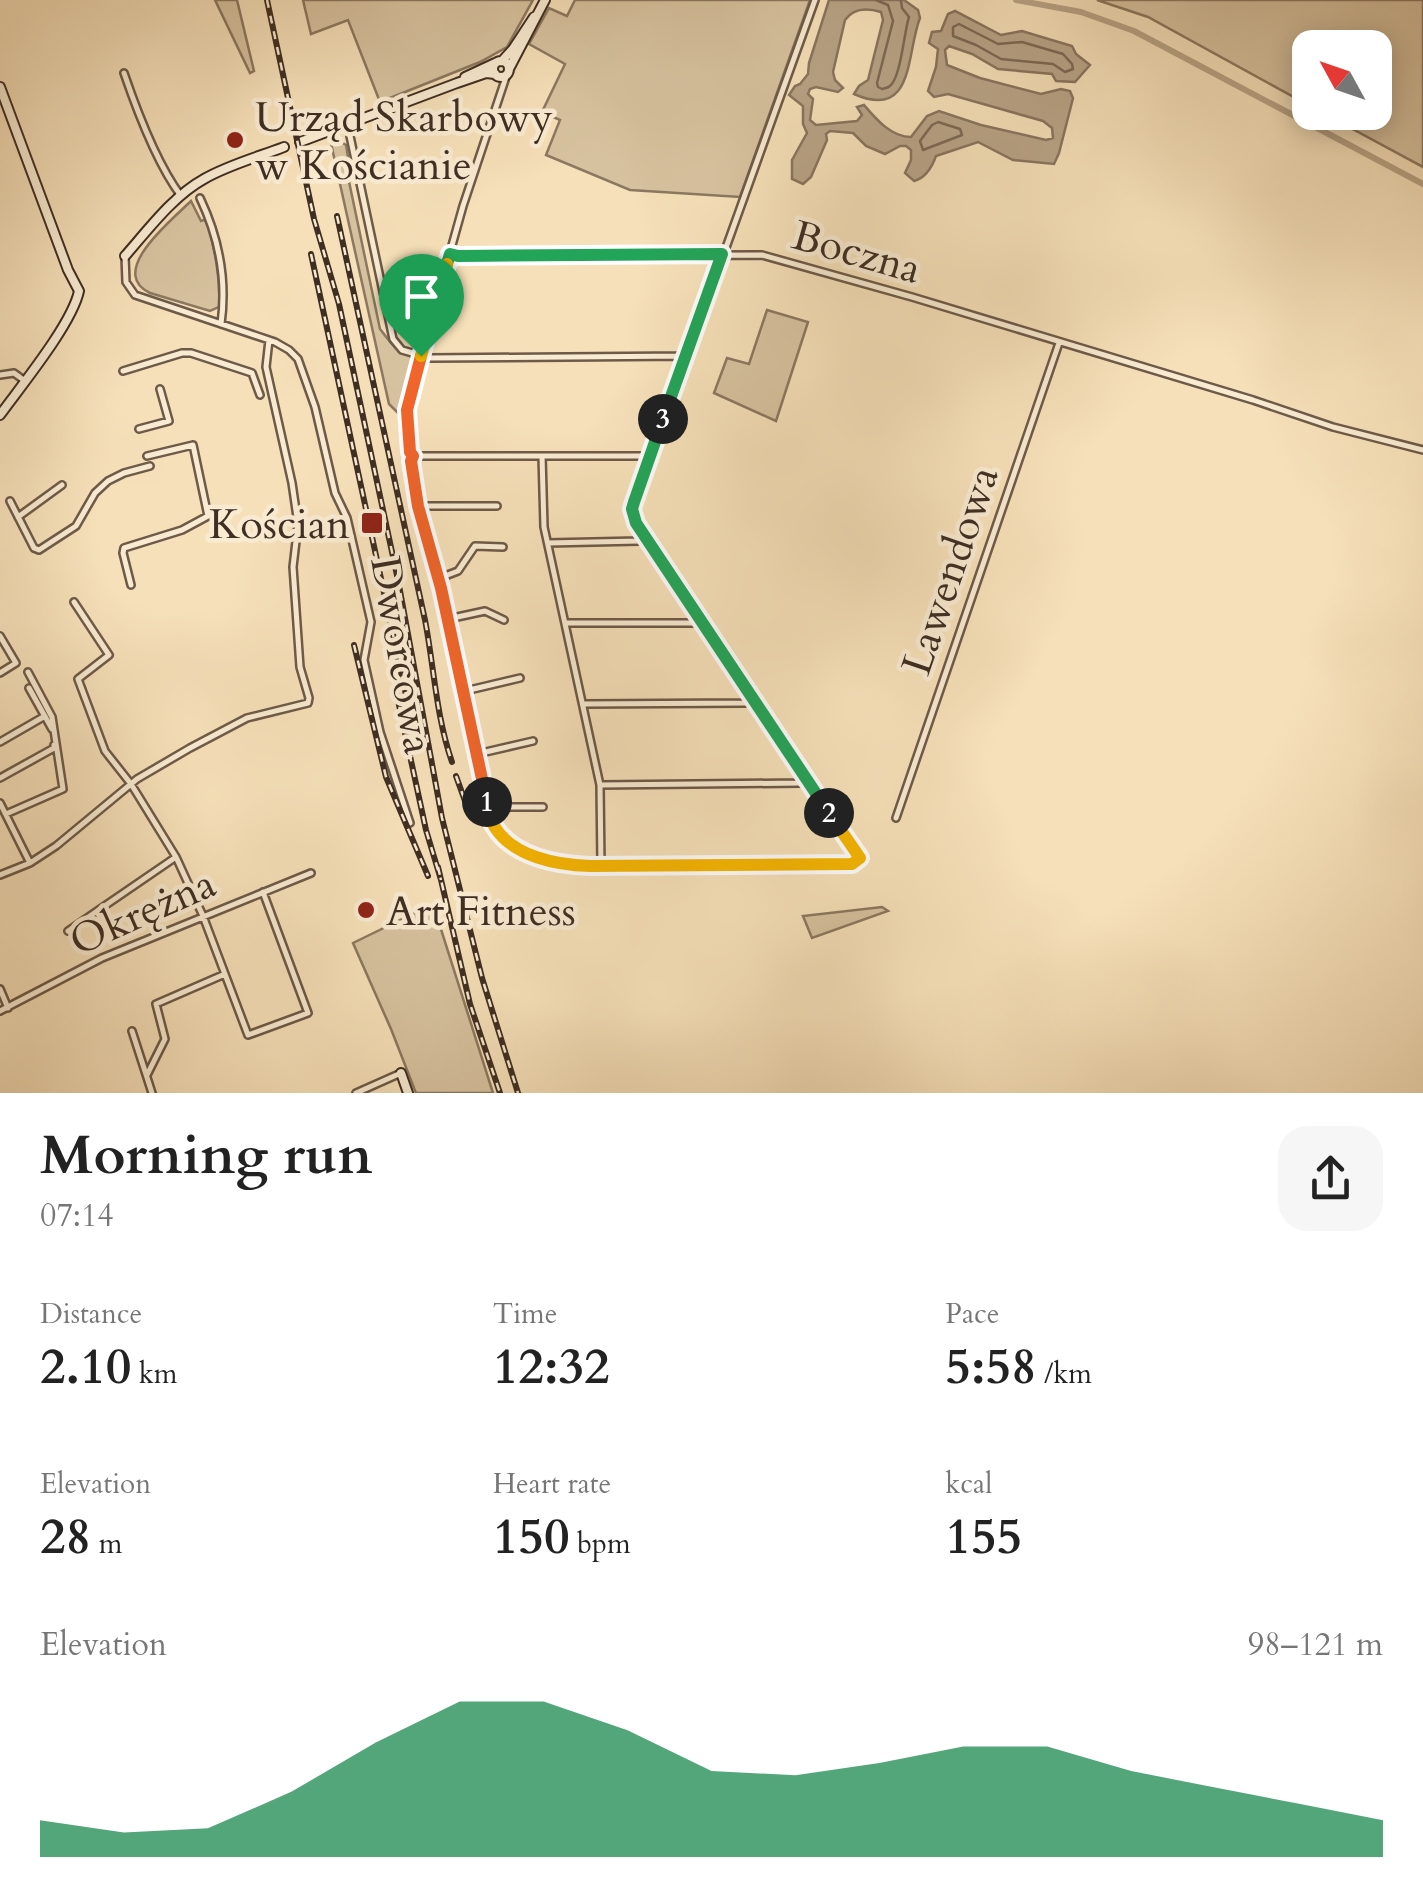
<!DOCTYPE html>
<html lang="en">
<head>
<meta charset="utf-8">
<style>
	body { margin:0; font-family:Cardo,serif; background:#f6f6f6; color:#222; height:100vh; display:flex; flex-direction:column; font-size:38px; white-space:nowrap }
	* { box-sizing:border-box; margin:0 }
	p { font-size:32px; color:#767676 }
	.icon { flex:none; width:55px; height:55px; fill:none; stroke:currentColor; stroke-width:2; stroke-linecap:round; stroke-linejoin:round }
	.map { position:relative; height:1093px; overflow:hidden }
	.side { display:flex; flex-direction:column; background:#fff; flex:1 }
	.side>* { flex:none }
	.needle { width:65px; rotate:310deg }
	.buttons { position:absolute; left:1292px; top:30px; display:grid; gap:20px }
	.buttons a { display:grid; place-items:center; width:100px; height:100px; border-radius:20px; background:#fff; box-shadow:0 5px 25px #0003; font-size:50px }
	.pin { position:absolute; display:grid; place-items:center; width:85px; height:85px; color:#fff; margin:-102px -42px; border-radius:50% 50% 50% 0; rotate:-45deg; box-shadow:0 0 10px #0007 }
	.pin .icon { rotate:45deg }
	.km { position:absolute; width:50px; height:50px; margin:-25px; border-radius:50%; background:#222; color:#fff; font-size:28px; line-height:50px; text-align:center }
	.round { display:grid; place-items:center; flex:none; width:105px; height:105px; border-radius:30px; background:#f6f6f6 }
	.overview { display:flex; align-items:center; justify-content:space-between; height:170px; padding:0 40px }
	h1 { font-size:55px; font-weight:800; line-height:75px }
	.figures { display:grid; grid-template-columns:repeat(3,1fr); gap:15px; height:170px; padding:10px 40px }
	.figures div { display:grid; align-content:center }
	.figures b { font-size:50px; font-weight:800 }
	.figures small { font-size:28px; font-weight:400 }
	.figures p { font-size:28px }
	.chart { height:280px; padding:20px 40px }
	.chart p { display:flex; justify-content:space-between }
	.chart svg { width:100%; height:180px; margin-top:10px; fill:#0b8043; opacity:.7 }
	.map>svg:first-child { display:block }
	.green { fill:#d7c29f; stroke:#8b7860; stroke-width:2.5 }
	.water { fill:#b8a386; stroke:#88745e; stroke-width:2.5 }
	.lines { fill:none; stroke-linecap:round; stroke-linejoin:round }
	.shore { stroke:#7c6854; stroke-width:2.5 }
	.canal { stroke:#b8a386; stroke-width:6 }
	.street-casing { stroke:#6d5a48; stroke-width:10 }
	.secondary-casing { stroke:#3f2e22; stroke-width:12 }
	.street { stroke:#f9ebd2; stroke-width:5 }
	.secondary { stroke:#f9ebd2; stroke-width:8 }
	.rail-casing { stroke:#3f2e22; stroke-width:6 }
	.rail { stroke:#f9ebd2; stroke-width:2.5; stroke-dasharray:8; stroke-linecap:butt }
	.split-1-casing { stroke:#fff; stroke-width:20 }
	.split-2-casing { stroke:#fff; stroke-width:20 }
	.split-3-casing { stroke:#fff; stroke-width:20 }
	.split-4-casing { stroke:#fff; stroke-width:20 }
	.split-5-casing { stroke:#fff; stroke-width:20 }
	.split-1 { stroke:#f0652b; stroke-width:12 }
	.split-2 { stroke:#f5b400; stroke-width:12 }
	.split-3 { stroke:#22a559; stroke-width:12 }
	.split-4 { stroke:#22a559; stroke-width:12 }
	.split-5 { stroke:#f5b400; stroke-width:12 }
	.poi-dot { fill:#8f2418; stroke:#f9ebd2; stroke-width:4 }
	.labels { text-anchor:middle; stroke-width:9; stroke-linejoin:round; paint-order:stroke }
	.poi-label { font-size:42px; fill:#3f2e22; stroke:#f9ebd2; text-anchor:start }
	.street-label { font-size:42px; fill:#3f2e22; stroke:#f9ebd2 }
</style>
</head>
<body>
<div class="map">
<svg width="1423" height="1093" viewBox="0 0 1423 1093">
	<rect width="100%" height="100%" fill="#f6e0b9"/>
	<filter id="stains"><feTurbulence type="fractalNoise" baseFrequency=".002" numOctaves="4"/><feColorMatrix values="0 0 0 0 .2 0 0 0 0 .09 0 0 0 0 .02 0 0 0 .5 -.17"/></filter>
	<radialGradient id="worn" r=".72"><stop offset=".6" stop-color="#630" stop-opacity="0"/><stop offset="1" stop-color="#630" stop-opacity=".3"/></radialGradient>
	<!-- green -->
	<path class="green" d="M215,0H237L254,71L250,73Z
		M303,0H533L507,47L480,62L380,102L348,20L311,34Z
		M575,0H810L740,197L630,190L546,155L560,120L542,112L565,64L529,44L549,8L567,16Z
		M1097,0H1423V167L1323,113L1375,112V48H1310V106L1148,17Z
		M334,138L346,145L349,163L347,172L380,329C391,343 397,353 415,358L403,405L398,413L389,404L330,139Z
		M191,201L201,221L207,219C214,249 221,277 219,307L210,311L150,293C106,272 173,219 191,201Z
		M767,310L808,322L776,421L714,393L727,358L749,364Z
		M433,904L493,1093H416L391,1029L353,943Z
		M882,907L888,911L812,938L803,916Z"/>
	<!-- water -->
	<path class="water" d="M829,0H904L918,10L920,18C906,53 915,121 854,94L859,86L868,80L883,20L881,12C868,8 854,7 845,20L833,72L835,80L843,88L838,92L816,87L810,89L808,94L813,99L810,120L816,125L857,121L862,115L857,107L864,105C876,119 891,137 911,137L927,116L939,111L981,125L1046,140L1053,138L1052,128L1043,121L948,94L934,97L928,91L936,67L938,49L929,43L932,32L941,31L948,14L955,11L1001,35L1022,31L1072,46L1076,54L1090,65L1075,82L1056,81L1052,74L998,69L972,54L949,46L945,50L947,65L980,78L1041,94L1061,89L1070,91L1073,98L1059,153L1054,164L1013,160L978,142L936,156C932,167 926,178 914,181L905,173L911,160V150L906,146H900L885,154L866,146L853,133L830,131L826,134L827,140L811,177L803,184L792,179V160L807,133L803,124V106L789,95L795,86L800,84L808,74L809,63Z"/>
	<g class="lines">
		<!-- shore -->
		<path class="shore" d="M876,0L888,5L893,21L877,83L878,87L882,89C885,88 888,88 890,86C901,77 904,32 909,17L902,8L901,0
			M959,24L998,44L1022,42L1063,54L1072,64L1073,69L1065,72L1053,64L1001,59L976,45L953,36V27Z
			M938,122L960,129L962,135L923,150L920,141L932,125Z"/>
		<!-- canal -->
		<path class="canal" d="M1016,0L1081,12L1134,31L1423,184"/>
		<defs>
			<path id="street" d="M124,73C137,111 157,164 181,196
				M507,74L463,206L409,399L406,417L410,452L413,456L411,461L417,506L441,588L492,824C511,847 537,860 566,865L852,864L860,858L636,523L632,509L815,0
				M350,136L393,339L402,350L430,358L686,356
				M200,198C219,238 227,281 221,324
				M450,254L458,256L762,255L912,297L1253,400L1333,427L1423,450
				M125,256L126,282L135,295L275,342L289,350L298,359L315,407L335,493L347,518L371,622L364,660L380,732L410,823
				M123,371L182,353H191L252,373L260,395
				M0,375L14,373L25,381
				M139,429L169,421L160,389
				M413,456H650
				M542,456L544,527L600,785L601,866
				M10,501L34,548L39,550L76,526L95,493L108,481L124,473L150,466
				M417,506H497
				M18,517L62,485
				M548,543L639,541L644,539
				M437,579L458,571L475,546L503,547
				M131,585L123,553L124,548L182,530L208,516L193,445L147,456
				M74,602L109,655L78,679L105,751L131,784L176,857L203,916L248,1035L308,1013L263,892
				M448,619L485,611L504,620
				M565,623H692L700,620
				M0,636L16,663L0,673
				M29,688L52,729
				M465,691L520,678
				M583,704L745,703L752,699
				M0,742L45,716
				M477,754L533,741
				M0,778L54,748V745
				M600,785L800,783L807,781
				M0,803L30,863
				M488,807H543
				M6,814L63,789L52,717L28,672
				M896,818L1059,343
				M0,875L30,863L56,846L137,779L190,748L247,718L308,703L309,698L300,667L293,567L298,524L292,483L266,367L269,340
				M68,931L176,857
				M0,989L8,1008
				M0,1011L102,958L311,873
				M132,1031L152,1093
				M147,1075L165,1039L156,1004L225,974
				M356,1093L401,1073"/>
			<path id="secondary" d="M493 69a8 8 0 1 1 16 0a8 8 0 1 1-16 0Z
				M502,61L513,49L534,17
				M509,69L545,0
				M465,77L495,63
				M0,87L68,270L79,291C72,324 21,386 0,415
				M300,142L457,83L486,73L495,74
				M125,256C148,230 173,196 204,179C228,165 258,157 284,147
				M401,1073L408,1093"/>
		</defs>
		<!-- street casing -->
		<use href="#street" class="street-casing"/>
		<!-- secondary casing -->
		<use href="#secondary" class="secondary-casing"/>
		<!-- street -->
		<use href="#street" class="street"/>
		<!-- secondary -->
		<use href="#secondary" class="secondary"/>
		<defs>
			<path id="rail" d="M267,0L314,219L339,304L398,580L442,818L482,978L518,1093
				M337,216L425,620C434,667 436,716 452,762
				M311,254L408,704
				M354,645L386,777L428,876
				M396,691L426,830L441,880
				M456,776L465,801
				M438,867L470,1004L500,1093"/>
		</defs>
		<!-- rail casing -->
		<use href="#rail" class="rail-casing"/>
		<!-- rail -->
		<use href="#rail" class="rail"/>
	</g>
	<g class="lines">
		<defs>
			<path id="split-1" d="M421,356L407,410L410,452L413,456L411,461L418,506L441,588L487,802"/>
			<path id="split-2" d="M487,802C489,810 489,820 494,826C513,857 557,865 590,866L852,864L860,858L829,813"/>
			<path id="split-3" d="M663,419L634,502L632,509L636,523L829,813"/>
			<path id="split-4" d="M447,264L450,254L458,256L722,254L663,419"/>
			<path id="split-5" d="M421,356L447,264"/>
		</defs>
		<!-- split-1 casing -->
		<use href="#split-1" class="split-1-casing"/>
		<!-- split-2 casing -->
		<use href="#split-2" class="split-2-casing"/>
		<!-- split-3 casing -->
		<use href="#split-3" class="split-3-casing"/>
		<!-- split-4 casing -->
		<use href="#split-4" class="split-4-casing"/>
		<!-- split-5 casing -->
		<use href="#split-5" class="split-5-casing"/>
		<!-- split-1 -->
		<use href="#split-1" class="split-1"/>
		<!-- split-2 -->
		<use href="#split-2" class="split-2"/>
		<!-- split-3 -->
		<use href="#split-3" class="split-3"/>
		<!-- split-4 -->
		<use href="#split-4" class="split-4"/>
		<!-- split-5 -->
		<use href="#split-5" class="split-5"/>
	</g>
	<!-- markers -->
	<g class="poi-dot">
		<circle cx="235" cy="140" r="10"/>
		<rect x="360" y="511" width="24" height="24" rx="5"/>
		<circle cx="366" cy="910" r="10"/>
	</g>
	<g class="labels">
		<!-- poi labels -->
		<g class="poi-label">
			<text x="255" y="131">Urząd Skarbowy<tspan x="255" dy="48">w Kościanie</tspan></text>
			<text x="350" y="538" text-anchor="end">Kościan</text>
			<text x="386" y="925">Art Fitness</text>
		</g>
		<!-- street labels -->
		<g class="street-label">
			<text transform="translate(857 251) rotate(16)" y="15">Boczna</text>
			<text transform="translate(949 570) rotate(-71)" y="15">Lawendowa</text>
			<text transform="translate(403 655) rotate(80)" y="15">Dworcowa</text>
			<text transform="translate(142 911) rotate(-24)" y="15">Okrężna</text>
		</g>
	</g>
	<rect width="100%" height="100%" filter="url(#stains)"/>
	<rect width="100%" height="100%" fill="url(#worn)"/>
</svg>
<div class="buttons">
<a><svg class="needle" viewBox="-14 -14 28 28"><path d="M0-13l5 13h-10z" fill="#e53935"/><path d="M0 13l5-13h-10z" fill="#767676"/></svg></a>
</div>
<div class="pin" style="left:421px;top:356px;background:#1e9e55"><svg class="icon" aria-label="arrive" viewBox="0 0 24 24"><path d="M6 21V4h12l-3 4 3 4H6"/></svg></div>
<b class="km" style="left:487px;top:802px">1</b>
<b class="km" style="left:829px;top:813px">2</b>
<b class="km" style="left:663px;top:419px">3</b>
</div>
<section class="side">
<div class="overview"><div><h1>Morning run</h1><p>07:14</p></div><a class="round"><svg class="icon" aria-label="share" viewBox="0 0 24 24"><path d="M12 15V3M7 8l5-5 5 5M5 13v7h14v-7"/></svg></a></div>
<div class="figures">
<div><p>Distance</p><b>2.10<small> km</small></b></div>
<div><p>Time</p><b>12:32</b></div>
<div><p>Pace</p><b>5:58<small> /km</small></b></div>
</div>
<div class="figures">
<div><p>Elevation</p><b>28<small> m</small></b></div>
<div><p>Heart rate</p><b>150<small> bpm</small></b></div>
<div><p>kcal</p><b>155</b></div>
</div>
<div class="chart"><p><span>Elevation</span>98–121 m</p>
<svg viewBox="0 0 160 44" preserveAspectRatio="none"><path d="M0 44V35L10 38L20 37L30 28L40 16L50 6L60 6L70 13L80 23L90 24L100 21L110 17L120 17L130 23L140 27L150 31L160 35V44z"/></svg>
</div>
</section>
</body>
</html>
